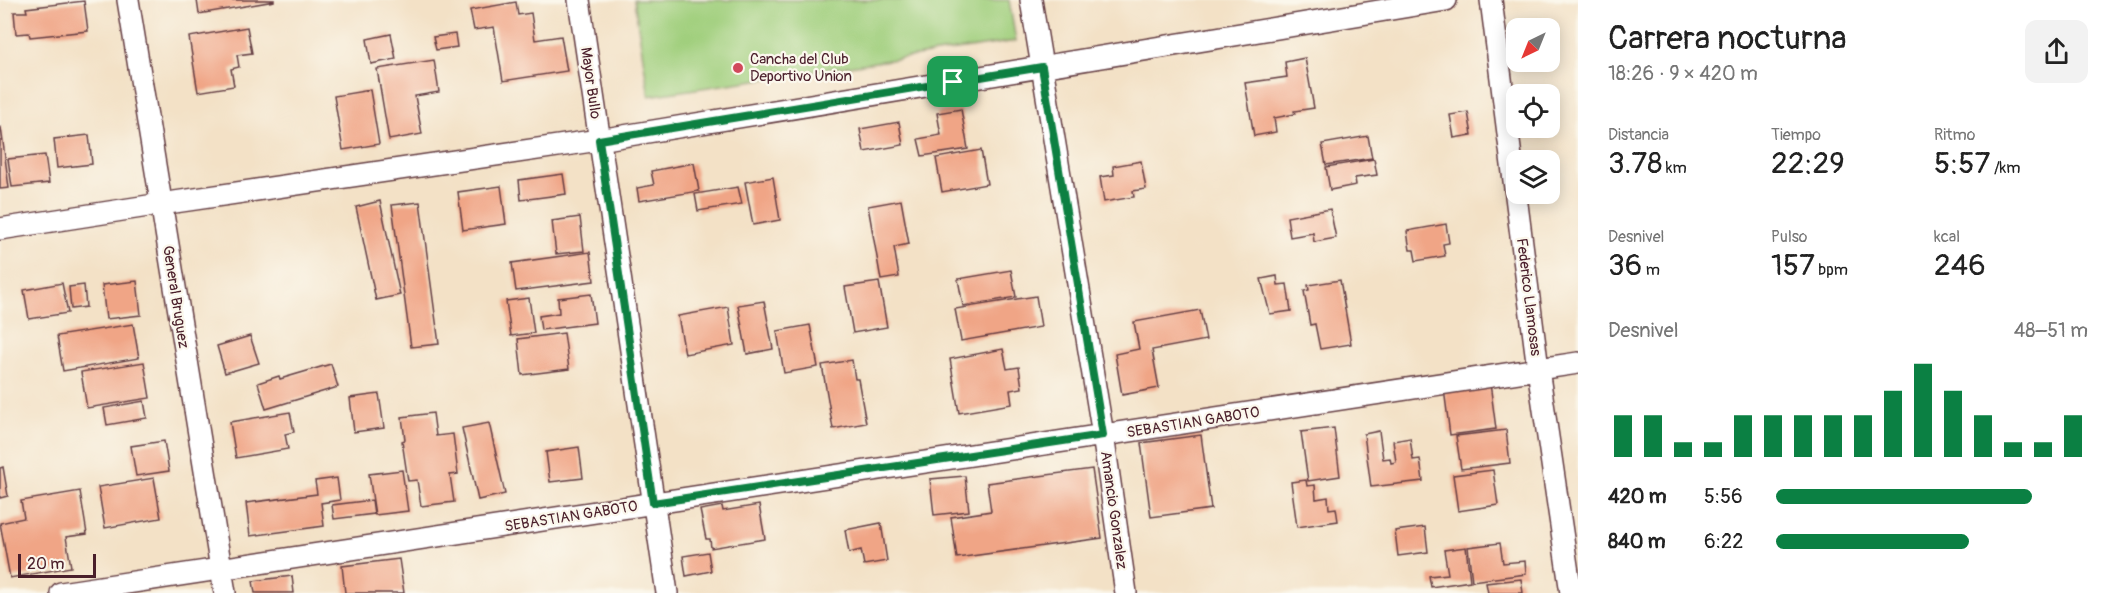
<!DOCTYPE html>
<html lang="es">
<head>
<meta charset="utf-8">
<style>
	body { margin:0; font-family:Pangolin,sans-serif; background:#f2f2f2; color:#222; height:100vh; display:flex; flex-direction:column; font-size:22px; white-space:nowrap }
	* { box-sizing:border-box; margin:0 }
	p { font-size:20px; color:#767676 }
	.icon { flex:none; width:33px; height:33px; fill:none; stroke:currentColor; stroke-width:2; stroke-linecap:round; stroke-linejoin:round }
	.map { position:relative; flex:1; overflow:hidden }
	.panel { display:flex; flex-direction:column; background:#fff; width:540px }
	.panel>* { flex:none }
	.needle { width:39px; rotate:223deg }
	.fabs { position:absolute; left:1506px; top:18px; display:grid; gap:12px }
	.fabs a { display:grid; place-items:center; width:54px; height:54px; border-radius:12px; background:#fff; box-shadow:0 3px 15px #0003; font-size:30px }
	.scale { position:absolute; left:18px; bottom:15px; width:78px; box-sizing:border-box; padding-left:6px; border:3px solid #4a1f2b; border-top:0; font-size:16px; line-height:21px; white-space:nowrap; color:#4a1f2b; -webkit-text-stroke:4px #fbf7ec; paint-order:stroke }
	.pin { position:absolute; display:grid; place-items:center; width:51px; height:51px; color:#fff; margin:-26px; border-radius:12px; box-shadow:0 3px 9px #0006 }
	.round { display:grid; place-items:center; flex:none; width:63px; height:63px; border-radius:12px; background:#f2f2f2 }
	.head { display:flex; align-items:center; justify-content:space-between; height:102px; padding:0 30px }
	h1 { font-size:33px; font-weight:600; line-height:45px }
	.metrics { display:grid; grid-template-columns:repeat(3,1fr); gap:9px; height:102px; padding:6px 30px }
	.metrics div { display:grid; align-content:center }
	.metrics b { font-size:30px; font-weight:600 }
	.metrics small { font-size:16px; font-weight:400 }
	.metrics p { font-size:16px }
	.chart { height:168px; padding:12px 30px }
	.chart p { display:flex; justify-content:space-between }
	.chart svg { width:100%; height:108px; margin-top:6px; stroke:#0b8043; stroke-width:6 }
	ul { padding:0 30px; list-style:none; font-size:20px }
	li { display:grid; grid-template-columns:96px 72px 1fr; align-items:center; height:45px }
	li i { height:15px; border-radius:8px; background:#0b8043 }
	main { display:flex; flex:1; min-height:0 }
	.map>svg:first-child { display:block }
	.green { fill:#a0cf7d; stroke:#757754; stroke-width:1.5 }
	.building { fill:#f0a586 }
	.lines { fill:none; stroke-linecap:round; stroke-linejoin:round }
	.street-casing { stroke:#633c42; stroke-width:24 }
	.street { stroke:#fff; stroke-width:21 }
	.route-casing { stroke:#fff; stroke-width:12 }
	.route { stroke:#0b8043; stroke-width:8 }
	.poi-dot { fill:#d1495b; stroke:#fbf7ec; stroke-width:2 }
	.labels { text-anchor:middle; stroke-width:4.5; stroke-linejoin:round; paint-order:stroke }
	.poi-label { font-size:15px; fill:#4a1f2b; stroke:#fbf7ec; text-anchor:start }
	.street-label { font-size:15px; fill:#4a1f2b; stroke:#fbf7ec }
</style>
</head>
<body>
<main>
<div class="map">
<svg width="1578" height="593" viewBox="0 0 1578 593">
	<rect width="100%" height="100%" fill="#fbf7ec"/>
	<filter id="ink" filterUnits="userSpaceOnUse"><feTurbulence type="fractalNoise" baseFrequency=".0167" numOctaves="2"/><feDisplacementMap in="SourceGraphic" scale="12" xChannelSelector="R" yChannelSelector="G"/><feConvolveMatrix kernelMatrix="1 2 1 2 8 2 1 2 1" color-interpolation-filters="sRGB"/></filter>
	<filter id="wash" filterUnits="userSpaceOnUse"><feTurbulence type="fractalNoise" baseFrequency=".008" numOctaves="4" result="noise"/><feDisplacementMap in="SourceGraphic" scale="24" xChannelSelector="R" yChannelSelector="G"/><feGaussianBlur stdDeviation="1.35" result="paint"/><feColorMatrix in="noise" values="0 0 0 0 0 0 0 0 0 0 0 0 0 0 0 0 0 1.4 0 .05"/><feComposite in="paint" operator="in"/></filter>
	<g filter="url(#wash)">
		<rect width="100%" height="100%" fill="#f3e1c6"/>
		<!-- green -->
		<path class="green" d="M634,0H1009L1016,41L649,96Z"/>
		<g id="blocks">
			<!-- building -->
			<path class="building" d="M197,0H274V1L199,14Z
				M84,1L88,31L30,37L29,33L16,34L14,12H27L26,8Z
				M516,2L518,15L531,13L535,40L561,36L567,71L503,81L494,27L474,30L470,10Z
				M247,27L252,53L237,55L239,67L231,69L234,86L198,92L189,37Z
				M391,34L396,59L371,64L367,39Z
				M455,34L457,47L436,50L433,37Z
				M1305,58L1314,108L1294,111L1295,114L1274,118L1276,132L1254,136L1245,83L1287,77L1285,62Z
				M434,60L439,92L415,96L422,134L389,140L377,69Z
				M370,90L379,144L343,150L334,96Z
				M961,109L968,149L922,156L918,139L941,135L937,113Z
				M1468,112L1472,135L1454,138L1450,115Z
				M899,122L903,145L864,152L860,129Z
				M1,127L9,188L0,189V128Z
				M89,135L92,164L57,168L54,139Z
				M1368,136L1372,158L1326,165L1322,144Z
				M981,150L987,184L942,192L936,158Z
				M45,155L49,183L12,187L8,159Z
				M1374,159L1377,175L1355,178L1356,185L1330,190L1326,167Z
				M1141,161L1146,189L1133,191L1134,197L1104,202L1100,177L1114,175L1113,166Z
				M694,163L699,191L639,201L637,188L654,185L651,171Z
				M563,174L566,194L521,200L519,180Z
				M773,177L780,220L753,225L745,182Z
				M501,186L506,224L463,230L458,192Z
				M738,187L742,204L698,211L695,194Z
				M901,200L909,244L894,247L899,277L881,280L868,206Z
				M380,201L400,295L376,300L356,207Z
				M420,202L439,344L411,347L392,205Z
				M1330,209L1336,238L1314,242L1313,233L1290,237L1287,217Z
				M580,217L584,251L556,254L552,221Z
				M1446,224L1449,243L1443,244L1445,256L1416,261L1414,250H1410L1407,231Z
				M590,252L594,281L516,291L512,263Z
				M1011,270L1016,297L963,306L958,279Z
				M1277,276L1278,285L1287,284L1291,311L1270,314L1261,279Z
				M1340,280L1351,344L1320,349L1315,324L1310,325L1304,291L1309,290L1308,285Z
				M137,281L141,315L106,319L102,285Z
				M879,282L887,327L853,333L845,287Z
				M62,283L68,313L29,319L24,290Z
				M84,285L86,307L71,309L69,287Z
				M591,294L595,323L541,330L539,316L559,313L558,298Z
				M1036,296L1041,327L961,341L955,309Z
				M529,298L534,333L511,336L506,301Z
				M764,301L773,349L747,354L738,305Z
				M728,307L734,345L685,354L678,316Z
				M1200,310L1206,340L1152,350L1159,388L1122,395L1115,354L1139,349L1134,322Z
				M133,324L139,358L63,371L57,336Z
				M810,325L818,367L784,373L777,331Z
				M564,333L569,369L522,375L518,339Z
				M250,336L259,363L225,373L217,346Z
				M1003,349L1007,369L1019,367L1022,388L1010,390L1012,404L959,413L950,359Z
				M852,360L855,379H858L866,423L833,429L822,365Z
				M144,362L150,398L87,408L81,372Z
				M331,364L338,387L266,409L258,383L279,376L280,379Z
				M1490,383L1496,429L1450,435L1444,389Z
				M379,394L384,428L354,432L350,398Z
				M144,401L147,418L107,425L104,408Z
				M290,412L294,432L285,434L288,449L236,458L230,422Z
				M433,413L436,436L453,434L458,474L450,475L454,502L421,506L417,480L408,481L402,441L405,440L402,417Z
				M489,423L505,494L478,500L462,428Z
				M1334,428L1340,476L1308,481L1301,432Z
				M1506,430L1510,463L1461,469L1456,436Z
				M1379,431L1383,459L1390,458L1391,463L1396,462L1393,441L1410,438L1413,460L1420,459L1423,481L1371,487L1364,434Z
				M1201,435L1211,509L1151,517L1141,443Z
				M164,441L169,471L136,476L131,446Z
				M579,447L583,478L550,482L546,452Z
				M3,467L8,496L0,498V468Z
				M1092,469L1102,538L957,558L951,517L991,511L987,483Z
				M402,470L408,511L375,515L369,474Z
				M1493,470L1498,505L1458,511L1453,475Z
				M965,476L969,511L934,515L930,479Z
				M154,478L161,518L105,528L98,487Z
				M337,478L340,500L321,503L324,526L250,536L246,503L317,494L315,481Z
				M1306,480L1307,486L1315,485L1316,499L1328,497L1329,509L1336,508L1338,521L1297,527L1291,482Z
				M80,491L87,534L66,537L71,567L10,578L0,523L24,518L21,501Z
				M372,500L374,514L334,519L332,505Z
				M759,505L765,539L711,548L710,539H706L700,510L722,506L723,511Z
				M881,523L887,561L864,565L861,550L849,553L845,530Z
				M1425,527L1428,552L1398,556L1395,531Z
				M1500,543L1503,563L1525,561L1526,574L1472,581L1468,547Z
				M1466,547L1470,581L1431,587L1429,576L1448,574L1444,550Z
				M708,552L711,571L686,576L683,556Z
				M399,559L404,593H345L342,566Z
				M292,576L294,593H255L253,581Z
				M1521,579L1523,593H1488L1486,583Z"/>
		</g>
	</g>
	<g filter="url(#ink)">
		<use href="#blocks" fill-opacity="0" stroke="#633c42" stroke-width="1.5"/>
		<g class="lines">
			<defs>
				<path id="street" d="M128,0L225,593
					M579,0L667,593
					M1031,0L1103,435L1126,593
					M1491,0L1538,369L1571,593
					M0,229L161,204L599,140L1446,0
					M61,593L1578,363"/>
			</defs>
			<!-- street casing -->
			<use href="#street" class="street-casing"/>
			<!-- street -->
			<use href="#street" class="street"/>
		</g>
	</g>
	<g class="lines" filter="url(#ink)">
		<defs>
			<path id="route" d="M1042,67L1103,435L653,503L599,140Z"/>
		</defs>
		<!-- route casing -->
		<use href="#route" class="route-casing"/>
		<!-- route -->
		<use href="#route" class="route"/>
	</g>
	<!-- markers -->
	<circle class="poi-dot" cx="738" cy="68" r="6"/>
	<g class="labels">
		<!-- poi labels -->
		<g class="poi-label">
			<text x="750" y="64">Cancha del Club<tspan x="750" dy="17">Deportivo Union</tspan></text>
		</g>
		<!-- street labels -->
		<g class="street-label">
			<text transform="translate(591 83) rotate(82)" y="5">Mayor Bullo</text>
			<text transform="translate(176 297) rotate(81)" y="5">General Bruguez</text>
			<text transform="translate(1529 297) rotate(83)" y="5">Federico Llamosas</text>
			<text transform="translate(1193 422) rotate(-9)" y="5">SEBASTIAN GABOTO</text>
			<text transform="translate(1114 510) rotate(82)" y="5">Amancio Gonzalez</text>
			<text transform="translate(571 516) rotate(-9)" y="5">SEBASTIAN GABOTO</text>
		</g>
	</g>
</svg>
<div class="fabs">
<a><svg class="needle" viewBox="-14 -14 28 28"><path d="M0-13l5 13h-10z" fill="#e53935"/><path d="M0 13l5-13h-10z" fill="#767676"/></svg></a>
<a><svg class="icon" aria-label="locate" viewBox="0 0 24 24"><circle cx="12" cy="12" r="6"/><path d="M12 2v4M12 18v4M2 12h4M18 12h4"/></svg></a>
<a><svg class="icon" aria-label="layers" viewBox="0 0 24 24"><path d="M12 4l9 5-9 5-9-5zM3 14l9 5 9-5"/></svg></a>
</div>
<div class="scale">20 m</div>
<div class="pin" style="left:953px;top:82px;background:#1e9e55"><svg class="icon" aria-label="arrive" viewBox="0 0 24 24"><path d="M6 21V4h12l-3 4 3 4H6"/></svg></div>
</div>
<section class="panel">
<div class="head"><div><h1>Carrera nocturna</h1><p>18:26 · 9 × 420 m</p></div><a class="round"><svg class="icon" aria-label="share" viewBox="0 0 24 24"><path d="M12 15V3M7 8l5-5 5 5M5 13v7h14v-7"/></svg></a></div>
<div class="metrics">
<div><p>Distancia</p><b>3.78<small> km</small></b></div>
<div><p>Tiempo</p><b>22:29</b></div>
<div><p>Ritmo</p><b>5:57<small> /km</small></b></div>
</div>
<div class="metrics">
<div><p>Desnivel</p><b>36<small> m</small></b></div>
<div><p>Pulso</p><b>157<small> bpm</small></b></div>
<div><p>kcal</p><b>246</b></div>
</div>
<div class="chart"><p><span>Desnivel</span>48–51 m</p>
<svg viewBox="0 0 160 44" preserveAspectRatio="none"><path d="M5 44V27M15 44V27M25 44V38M35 44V38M45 44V27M55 44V27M65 44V27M75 44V27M85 44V27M95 44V17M105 44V6M115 44V17M125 44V27M135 44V38M145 44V38M155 44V27"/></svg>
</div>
<ul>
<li><b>420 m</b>5:56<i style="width:82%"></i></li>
<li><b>840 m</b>6:22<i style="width:62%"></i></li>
</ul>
</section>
</main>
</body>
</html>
